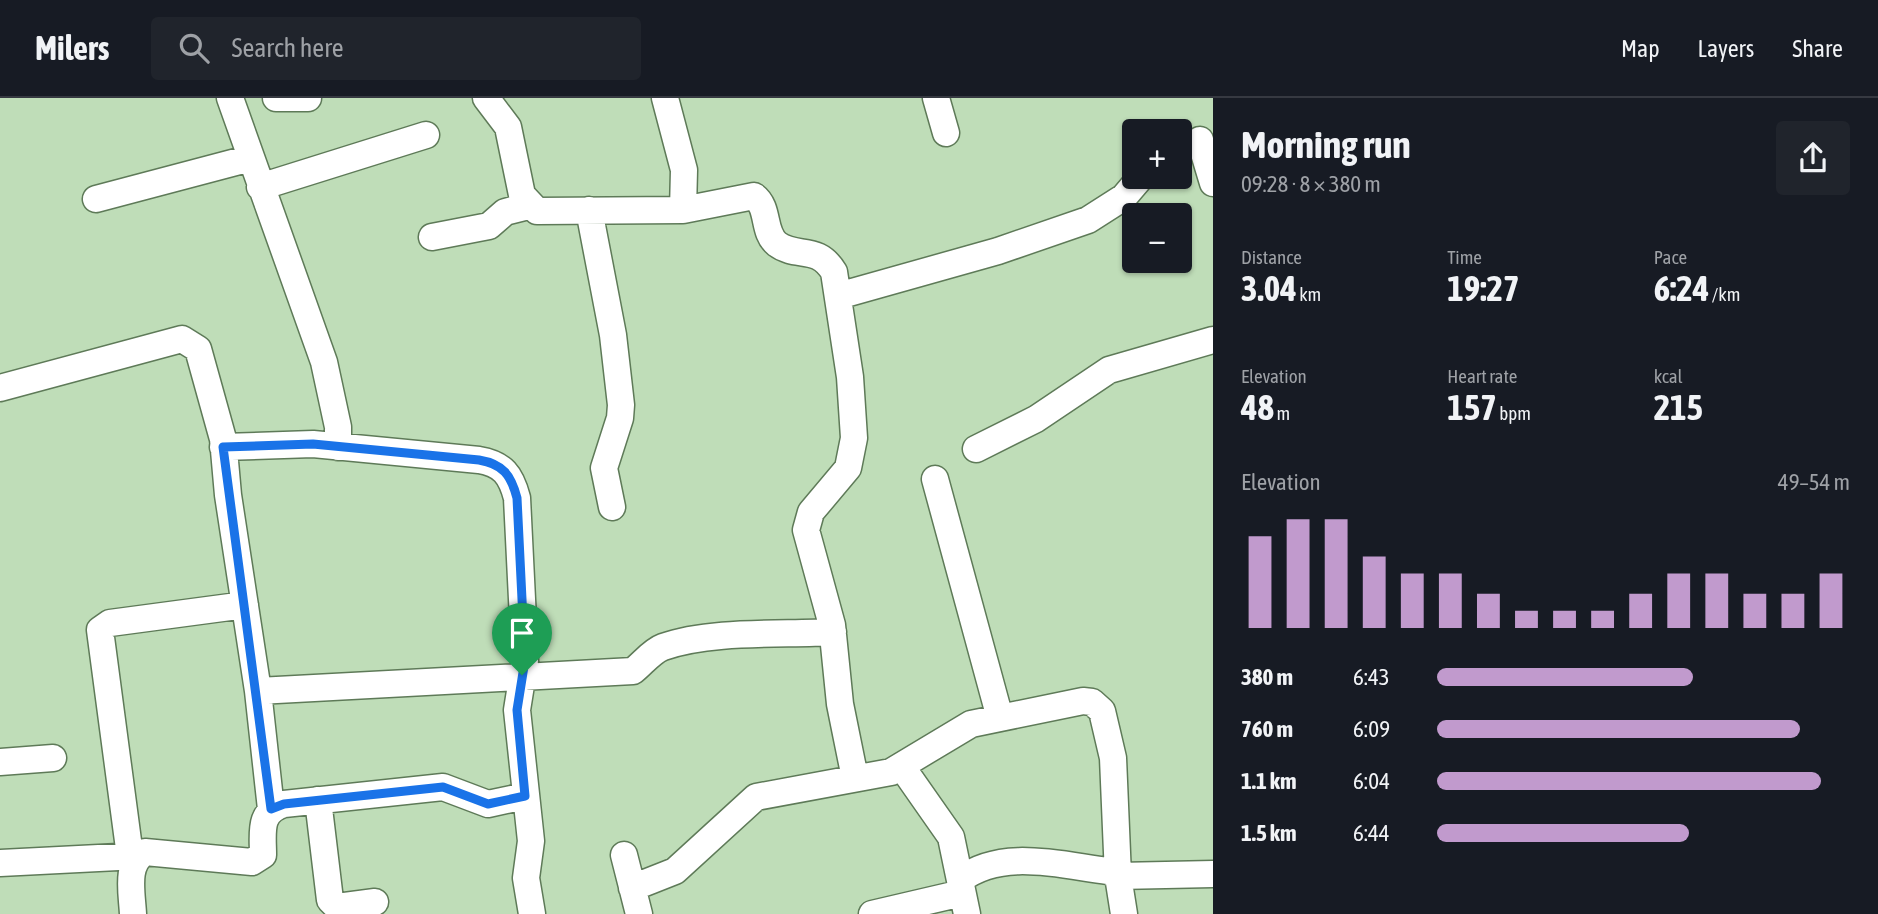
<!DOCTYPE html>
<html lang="en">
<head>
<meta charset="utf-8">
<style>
	body { margin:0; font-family:"Asap Condensed",sans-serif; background:#20242c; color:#f1f3f6; height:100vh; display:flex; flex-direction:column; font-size:26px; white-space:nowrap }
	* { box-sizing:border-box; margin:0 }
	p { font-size:23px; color:#9ea1a6 }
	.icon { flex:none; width:38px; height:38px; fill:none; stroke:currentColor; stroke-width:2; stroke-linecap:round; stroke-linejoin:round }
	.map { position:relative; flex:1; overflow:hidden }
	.side { display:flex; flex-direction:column; background:#171b24; width:665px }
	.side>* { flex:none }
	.fabs { position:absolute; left:1122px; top:21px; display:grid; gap:14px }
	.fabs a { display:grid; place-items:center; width:70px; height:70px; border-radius:7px; background:#171b24; box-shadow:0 2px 5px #0004; font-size:35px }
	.pin { position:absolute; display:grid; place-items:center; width:60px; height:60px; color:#fff; margin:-72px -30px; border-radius:50% 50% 50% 0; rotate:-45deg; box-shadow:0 0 7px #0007 }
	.pin .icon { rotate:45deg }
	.round { display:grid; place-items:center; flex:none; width:74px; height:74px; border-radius:7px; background:#20242c }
	.headline { display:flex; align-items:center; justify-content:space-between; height:119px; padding:0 28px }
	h1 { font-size:38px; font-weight:700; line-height:52px }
	.metrics { display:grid; grid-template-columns:repeat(3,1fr); gap:10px; height:119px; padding:7px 28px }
	.metrics div { display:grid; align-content:center }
	.metrics b { font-size:35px; font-weight:700 }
	.metrics small { font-size:19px; font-weight:400 }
	.metrics p { font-size:19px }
	.chart { height:196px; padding:14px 28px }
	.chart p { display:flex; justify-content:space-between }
	.chart svg { width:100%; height:126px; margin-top:7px; stroke:#c19acd; stroke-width:6 }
	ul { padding:0 28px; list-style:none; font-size:23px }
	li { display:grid; grid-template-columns:112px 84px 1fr; align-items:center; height:52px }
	li i { height:18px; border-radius:9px; background:#c19acd }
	header { display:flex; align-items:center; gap:42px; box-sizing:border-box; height:98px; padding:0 35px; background:#171b24; border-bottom:2px solid #363941 }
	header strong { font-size:33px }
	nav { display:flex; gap:38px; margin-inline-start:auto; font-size:24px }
	.search { width:490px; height:63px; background:#20242c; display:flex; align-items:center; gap:18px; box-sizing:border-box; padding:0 24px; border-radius:7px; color:#9ea1a6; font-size:26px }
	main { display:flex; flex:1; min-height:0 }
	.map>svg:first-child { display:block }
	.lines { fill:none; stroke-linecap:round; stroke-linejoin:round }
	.minor-casing { stroke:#5e7a58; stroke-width:29 }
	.minor { stroke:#fff; stroke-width:26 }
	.route-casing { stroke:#fff; stroke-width:14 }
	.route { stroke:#1a73e8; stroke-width:9 }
</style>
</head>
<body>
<header>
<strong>Milers</strong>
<div class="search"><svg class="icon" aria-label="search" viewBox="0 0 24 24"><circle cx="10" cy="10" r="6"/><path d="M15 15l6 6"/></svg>Search here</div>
<nav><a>Map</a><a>Layers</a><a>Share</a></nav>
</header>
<main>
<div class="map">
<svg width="1213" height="816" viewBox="0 0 1213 816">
	<rect width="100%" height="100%" fill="#bfddb8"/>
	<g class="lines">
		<defs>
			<path id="minor" d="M230,0L324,264L338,329V349
				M276,0H308
				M486,0L508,29L522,97L537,113L683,112L754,98C770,110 762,134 777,146C797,161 817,146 834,174L850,279L854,340L848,370L811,414L806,432L832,527L840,606L855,680
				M665,0L684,72L683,112
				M936,0L946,35
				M1200,42L1213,85
				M260,89L426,37
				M96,101L251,60
				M589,112L613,237L621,307L620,320L604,370L612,409
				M432,139L489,128L505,114L529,108
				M838,198L998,153L1088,122L1124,99L1141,79
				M0,290L182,241L198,251L223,341L228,397L258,593L271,711
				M223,349L313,346L479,362C503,366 511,377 517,400L525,562L517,612L531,743L526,780L532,816
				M976,351L1036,321L1109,272L1213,242
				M935,381L1000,620
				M258,593L633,573C642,566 652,553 663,549C711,532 782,537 833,534
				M0,664L53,660
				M902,669L951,739L967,816
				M318,702L330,802L337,809L375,804
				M624,757L639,816
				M130,758L100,532L110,525L245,507
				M0,765L138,758
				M960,782C1001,750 1060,767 1108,773L1118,778L1213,776
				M632,790L675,773L756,699L891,674L971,626L1083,603L1092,604L1102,613L1113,660L1118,778L1124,816
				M133,816C132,795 125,766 145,754L252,764L263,757C263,734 258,714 284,706L443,689L488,706L525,698
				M872,816L962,795"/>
		</defs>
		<!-- minor casing -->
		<use href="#minor" class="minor-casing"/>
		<!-- minor -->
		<use href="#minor" class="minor"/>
	</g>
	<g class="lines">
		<defs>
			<path id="route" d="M313,346L479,362C503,366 511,377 517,400L525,562L517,612L525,698L488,706L443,689L284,706L271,711L223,349Z"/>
		</defs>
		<!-- route casing -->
		<use href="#route" class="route-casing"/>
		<!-- route -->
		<use href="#route" class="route"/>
	</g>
</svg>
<div class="fabs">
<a>+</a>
<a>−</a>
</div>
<div class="pin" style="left:522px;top:577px;background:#1e9e55"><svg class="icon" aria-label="arrive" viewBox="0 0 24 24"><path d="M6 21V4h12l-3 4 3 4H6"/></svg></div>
</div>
<section class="side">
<div class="headline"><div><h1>Morning run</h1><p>09:28 · 8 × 380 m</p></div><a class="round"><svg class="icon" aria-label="share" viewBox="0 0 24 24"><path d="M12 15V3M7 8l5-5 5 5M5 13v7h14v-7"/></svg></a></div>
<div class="metrics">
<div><p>Distance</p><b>3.04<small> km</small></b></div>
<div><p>Time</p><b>19:27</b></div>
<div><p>Pace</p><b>6:24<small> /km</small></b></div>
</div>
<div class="metrics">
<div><p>Elevation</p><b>48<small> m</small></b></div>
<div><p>Heart rate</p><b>157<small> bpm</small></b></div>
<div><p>kcal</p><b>215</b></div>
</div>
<div class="chart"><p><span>Elevation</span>49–54 m</p>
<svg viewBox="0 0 160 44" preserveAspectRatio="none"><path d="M5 44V12M15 44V6M25 44V6M35 44V19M45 44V25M55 44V25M65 44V32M75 44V38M85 44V38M95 44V38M105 44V32M115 44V25M125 44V25M135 44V32M145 44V32M155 44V25"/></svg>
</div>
<ul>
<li><b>380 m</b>6:43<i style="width:62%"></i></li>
<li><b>760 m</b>6:09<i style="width:88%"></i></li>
<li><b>1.1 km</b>6:04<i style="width:93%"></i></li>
<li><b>1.5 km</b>6:44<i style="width:61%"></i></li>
</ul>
</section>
</main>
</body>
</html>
